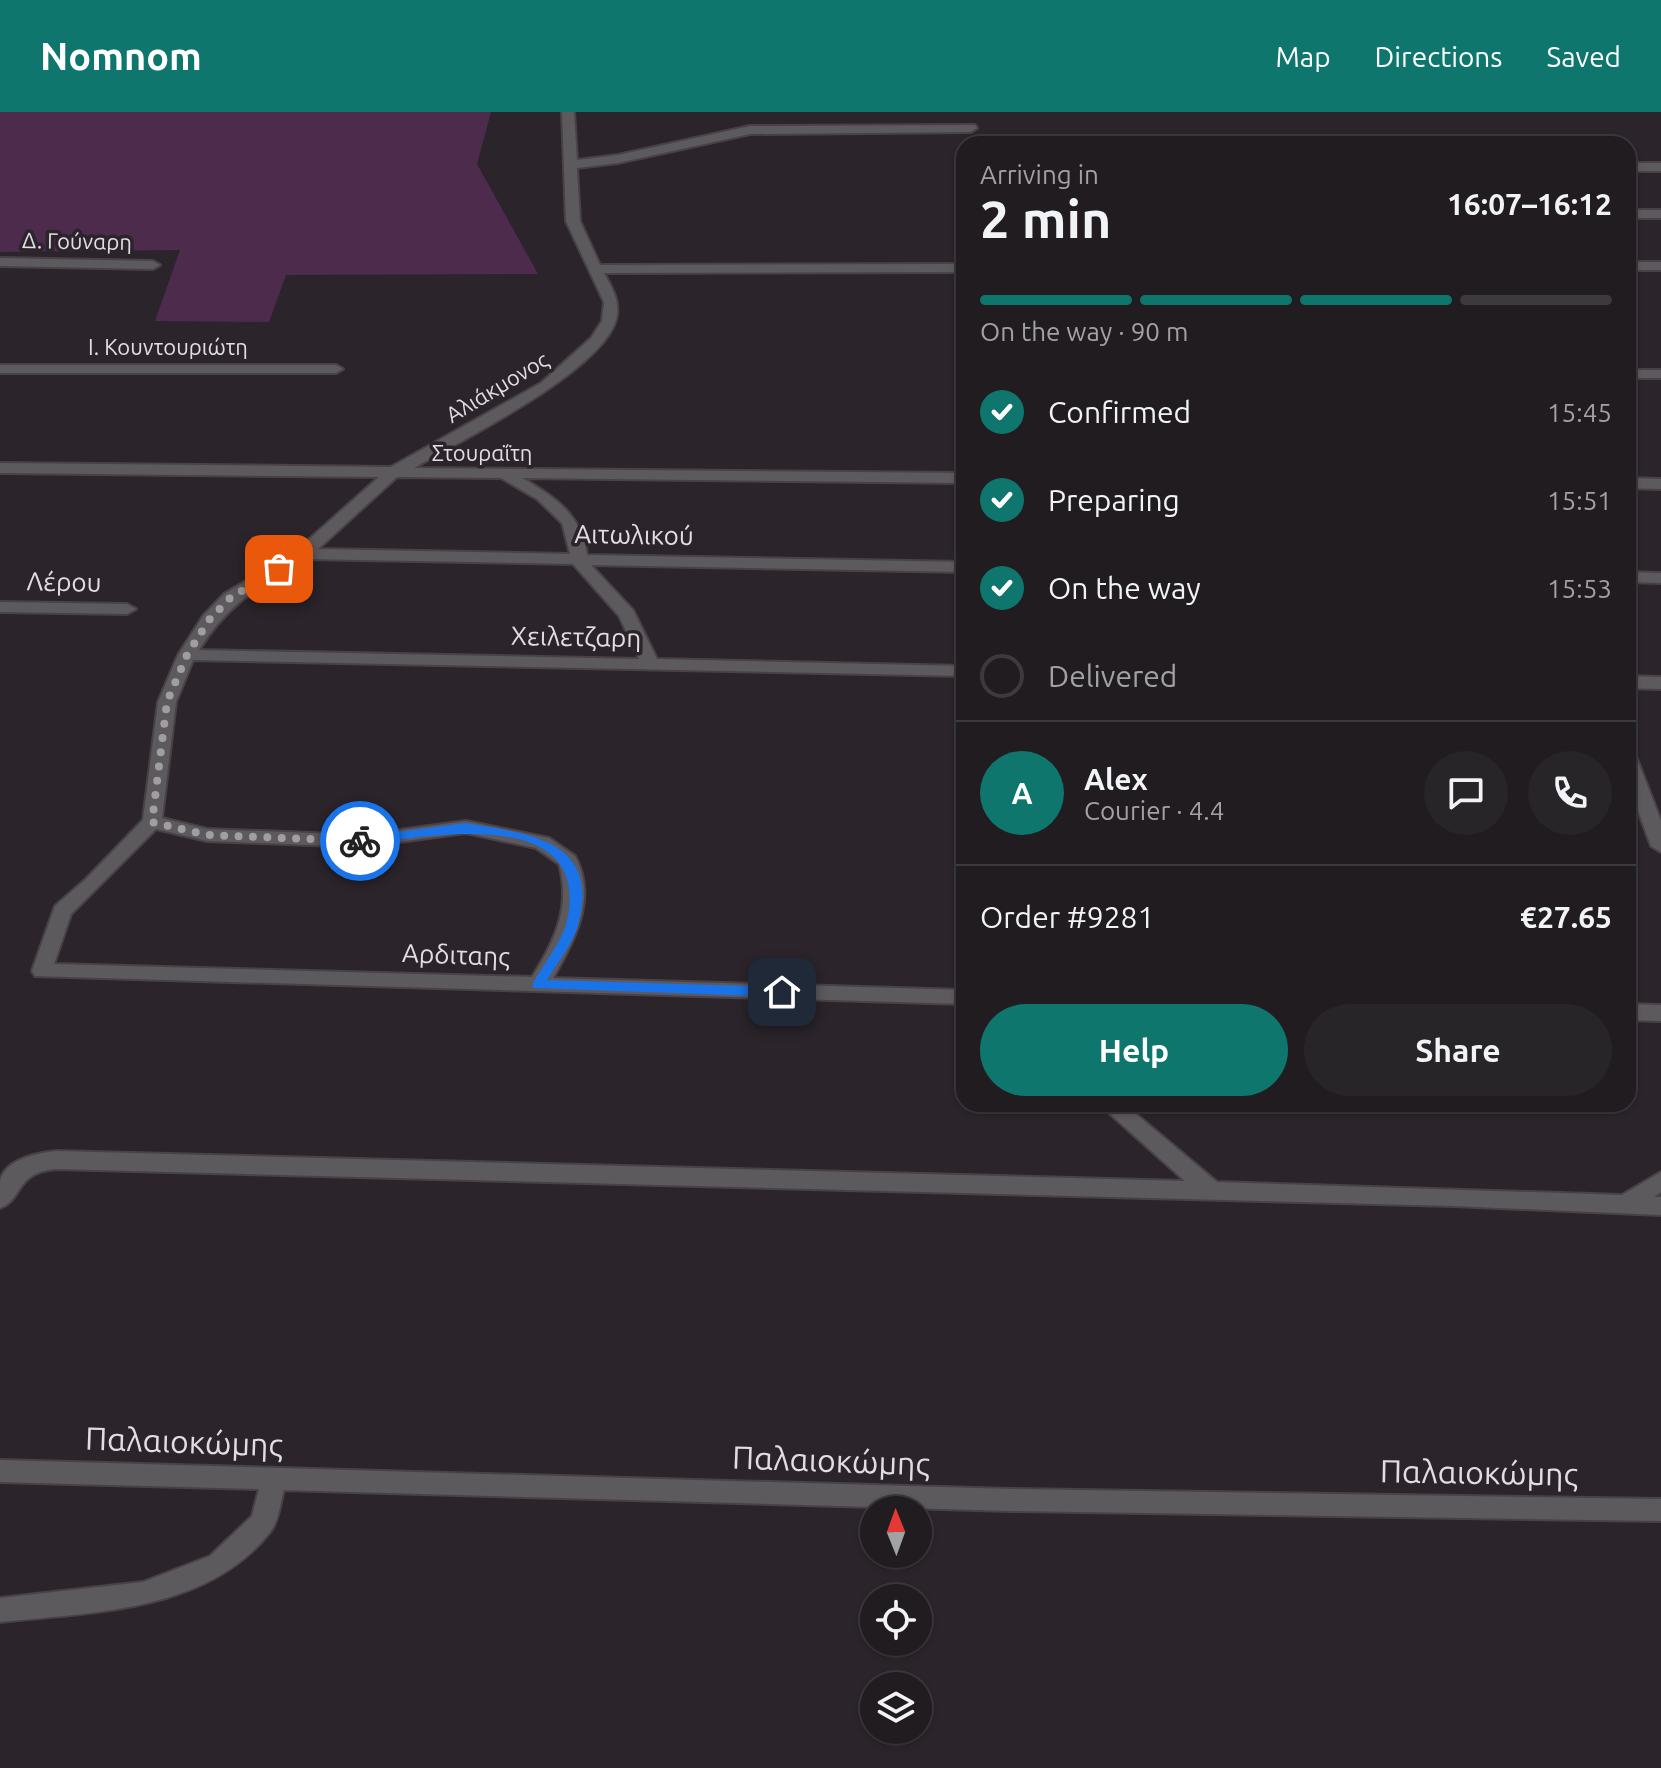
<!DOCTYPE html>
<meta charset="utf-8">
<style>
:root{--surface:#201c20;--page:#282529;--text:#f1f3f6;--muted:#a2a1a5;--line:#3d3a3e;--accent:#0f766e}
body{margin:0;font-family:Ubuntu,sans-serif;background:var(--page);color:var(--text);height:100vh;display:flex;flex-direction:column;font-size:30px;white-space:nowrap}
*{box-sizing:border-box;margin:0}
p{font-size:26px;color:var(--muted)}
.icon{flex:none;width:44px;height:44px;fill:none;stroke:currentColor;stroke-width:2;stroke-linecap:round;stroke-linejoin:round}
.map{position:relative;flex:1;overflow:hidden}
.drawer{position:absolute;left:956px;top:24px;width:680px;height:976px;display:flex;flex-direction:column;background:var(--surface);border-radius:24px;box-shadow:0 2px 6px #0004,0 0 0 2px var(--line)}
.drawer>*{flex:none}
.needle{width:52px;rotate:359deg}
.controls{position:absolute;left:860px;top:1384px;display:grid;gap:16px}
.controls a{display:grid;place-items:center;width:72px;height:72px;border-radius:50%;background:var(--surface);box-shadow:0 2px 6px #0004,0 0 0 2px var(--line);font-size:40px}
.pin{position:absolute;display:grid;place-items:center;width:68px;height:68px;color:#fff;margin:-34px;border-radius:16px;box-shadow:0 4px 12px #0006}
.courier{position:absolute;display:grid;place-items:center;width:80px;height:80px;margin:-40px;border:6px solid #1a73e8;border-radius:50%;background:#fff;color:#222;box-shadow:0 2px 10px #0007}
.head em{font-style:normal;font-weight:700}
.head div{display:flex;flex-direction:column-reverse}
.head{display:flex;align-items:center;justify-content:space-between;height:136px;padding:0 24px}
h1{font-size:52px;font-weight:700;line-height:60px}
.bar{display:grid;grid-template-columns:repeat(4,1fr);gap:12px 8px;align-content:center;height:96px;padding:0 24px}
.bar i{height:10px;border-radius:6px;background:var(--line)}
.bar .current{background:var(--accent)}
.bar p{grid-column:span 4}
.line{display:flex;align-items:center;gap:20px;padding:0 24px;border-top:2px solid var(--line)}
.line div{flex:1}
.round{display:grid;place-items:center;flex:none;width:84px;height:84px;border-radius:42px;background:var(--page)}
ol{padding:0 24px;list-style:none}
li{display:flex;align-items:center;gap:24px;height:88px}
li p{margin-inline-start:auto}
li .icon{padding:8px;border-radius:50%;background:var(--accent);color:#fff;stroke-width:4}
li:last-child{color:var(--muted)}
li i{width:44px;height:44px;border:4px solid var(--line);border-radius:50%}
.button{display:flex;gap:16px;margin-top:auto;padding:16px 24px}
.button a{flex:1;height:92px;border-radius:48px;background:var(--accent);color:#fff;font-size:32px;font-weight:700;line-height:92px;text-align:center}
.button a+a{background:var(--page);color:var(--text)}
header{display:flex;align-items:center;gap:48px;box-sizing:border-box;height:112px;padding:0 40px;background:var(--accent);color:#fff}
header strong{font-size:38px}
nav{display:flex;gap:44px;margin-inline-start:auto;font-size:28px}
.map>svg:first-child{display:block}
</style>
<header>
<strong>Nomnom</strong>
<nav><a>Map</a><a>Directions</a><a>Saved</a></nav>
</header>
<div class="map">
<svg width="1661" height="1656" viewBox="0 0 1661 1656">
<rect width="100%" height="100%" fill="#2b252b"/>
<path fill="#4c2b4d" d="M0 0H491L477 52 538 162 286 163 269 210 155 209 180 138 0 140Z"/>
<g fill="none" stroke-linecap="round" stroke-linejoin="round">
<defs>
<path id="minor" d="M562 0H574L577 48 618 43 750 14 975 13 977 16 971 20 750 22 618 51 577 56 580 109 600 153 964 152V160L604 161C612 176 621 190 616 208 601 260 461 328 414 356L964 361V371L522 366C554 384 582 403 587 443L964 450V460L591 453 633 498 657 547 964 554V564L193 548 176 590 162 706 207 717 362 723 466 709 549 726 575 744C598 786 574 830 553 866L964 878V892L35 864 32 859 55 794 86 767 143 708 158 590 178 543 203 504 224 482 297 438 379 365 0 361V351L391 355 541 271 591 226 602 209 604 190 566 109ZM397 365 501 366 537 387 562 411 570 442 318 437ZM306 447 573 452 619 504 639 547 199 538C230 489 258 476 306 447ZM156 717 207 729 362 735 466 721 536 736 559 752C571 795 555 829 532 865L54 852 71 802Z
M1628 51H1661V59H1628Z
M1628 98H1661V106H1628Z
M0 146 153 149 160 153 153 157 0 154Z
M1628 150H1661V158H1628Z
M0 253H336L343 257 336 261H0Z
M1628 258H1661V266H1628Z
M1628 366 1661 367V377L1628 376Z
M1628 460 1661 461V471L1628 470Z
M0 490 127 492 136 497 127 502 0 500Z
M1628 564 1661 565V577L1628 576Z
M1628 641 1637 647 1661 709V740L1651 734 1628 671Z
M1628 892 1661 893V909L1628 908Z
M1099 992H1124L1217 1070 1622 1083 1661 1060V1080L1654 1085H1661V1103L1454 1094 56 1057C15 1060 23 1088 0 1096 0 1088 0 1077 0 1069 5 1047 38 1041 56 1039L1185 1069Z
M0 1348 1011 1377 1661 1387V1409L1011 1399 284 1378C280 1391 279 1408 271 1419 208 1500 93 1500 0 1510V1486L143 1470 210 1444 252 1404 259 1377 0 1370Z"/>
</defs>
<use href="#minor" stroke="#484248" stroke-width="4"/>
<use href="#minor" fill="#5d5a5d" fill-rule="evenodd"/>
</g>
<path fill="#1a73e8" d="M466 711C526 722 599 726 579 809 575 829 557 851 547 868L782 875 788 880 782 885 534 876 532 873C542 854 562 830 567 809 593 691 425 724 360 733L353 729 360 725Z"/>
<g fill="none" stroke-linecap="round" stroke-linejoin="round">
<path stroke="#a19da1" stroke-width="8" stroke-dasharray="0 14.4" d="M279 457 230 486 209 508 187 543 167 590 152 710 207 723 360 729"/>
</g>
<g text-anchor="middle" stroke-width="7" stroke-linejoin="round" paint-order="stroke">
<g font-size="22" fill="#e1dde1" stroke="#2b252b">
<text transform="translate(77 129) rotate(1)" y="8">Δ. Γούναρη</text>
<text x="168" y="243">Ι. Κουντουριώτη</text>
<text transform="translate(497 275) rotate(-31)" y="8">Αλιάκμονος</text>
<text x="482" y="349">Στουραΐτη</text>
</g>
<g font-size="26" fill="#e1dde1" stroke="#2b252b">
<text transform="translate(634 423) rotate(1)" y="9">Αιτωλικού</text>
<text transform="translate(64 470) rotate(1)" y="9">Λέρου</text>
<text transform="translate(576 525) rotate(1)" y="9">Χειλετζαρη</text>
<text transform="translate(456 843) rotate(2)" y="9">Αρδιταης</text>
</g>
<g font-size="32" fill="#e1dde1" stroke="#2b252b">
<text transform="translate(184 1330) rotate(2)" y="11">Παλαιοκώμης</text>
<text transform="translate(831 1349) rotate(2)" y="11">Παλαιοκώμης</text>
<text transform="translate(1479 1361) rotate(1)" y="11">Παλαιοκώμης</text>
</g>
</g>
</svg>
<div class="controls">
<a><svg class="needle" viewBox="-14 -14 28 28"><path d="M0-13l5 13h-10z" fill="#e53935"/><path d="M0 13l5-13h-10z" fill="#a2a1a5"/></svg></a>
<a><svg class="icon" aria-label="locate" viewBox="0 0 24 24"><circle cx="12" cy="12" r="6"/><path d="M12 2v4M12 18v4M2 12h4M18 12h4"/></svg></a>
<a><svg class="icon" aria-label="layers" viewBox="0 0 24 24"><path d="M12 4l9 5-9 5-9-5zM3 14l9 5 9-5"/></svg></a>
</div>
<div class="pin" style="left:279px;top:457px;background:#ea580c"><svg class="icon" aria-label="bag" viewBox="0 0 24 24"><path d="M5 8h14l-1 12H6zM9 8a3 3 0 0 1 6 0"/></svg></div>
<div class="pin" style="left:782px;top:880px;background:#1f2937"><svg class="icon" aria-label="home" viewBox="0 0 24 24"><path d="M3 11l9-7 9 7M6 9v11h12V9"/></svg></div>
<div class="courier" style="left:360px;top:729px"><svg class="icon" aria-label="bike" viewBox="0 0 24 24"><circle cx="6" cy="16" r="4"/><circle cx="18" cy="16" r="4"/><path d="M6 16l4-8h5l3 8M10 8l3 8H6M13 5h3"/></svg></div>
<section class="drawer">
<div class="head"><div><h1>2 min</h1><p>Arriving in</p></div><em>16:07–16:12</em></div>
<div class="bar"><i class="current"></i><i class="current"></i><i class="current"></i><i></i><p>On the way · 90 m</p></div>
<ol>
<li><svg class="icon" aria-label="check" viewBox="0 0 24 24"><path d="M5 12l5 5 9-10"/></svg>Confirmed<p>15:45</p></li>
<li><svg class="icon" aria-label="check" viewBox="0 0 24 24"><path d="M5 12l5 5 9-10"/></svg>Preparing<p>15:51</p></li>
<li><svg class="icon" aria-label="check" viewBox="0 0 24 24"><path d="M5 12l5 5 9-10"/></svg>On the way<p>15:53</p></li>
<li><i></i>Delivered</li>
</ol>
<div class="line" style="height:144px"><b class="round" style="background:var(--accent);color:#fff">A</b><div><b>Alex</b><p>Courier · 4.4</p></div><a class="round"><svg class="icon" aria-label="chat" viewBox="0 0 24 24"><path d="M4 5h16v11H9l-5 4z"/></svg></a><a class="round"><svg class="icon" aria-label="phone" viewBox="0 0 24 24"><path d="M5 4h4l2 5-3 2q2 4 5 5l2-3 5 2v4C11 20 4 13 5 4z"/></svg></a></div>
<div class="line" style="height:104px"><div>Order #9281</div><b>€27.65</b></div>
<div class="button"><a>Help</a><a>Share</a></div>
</section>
</div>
